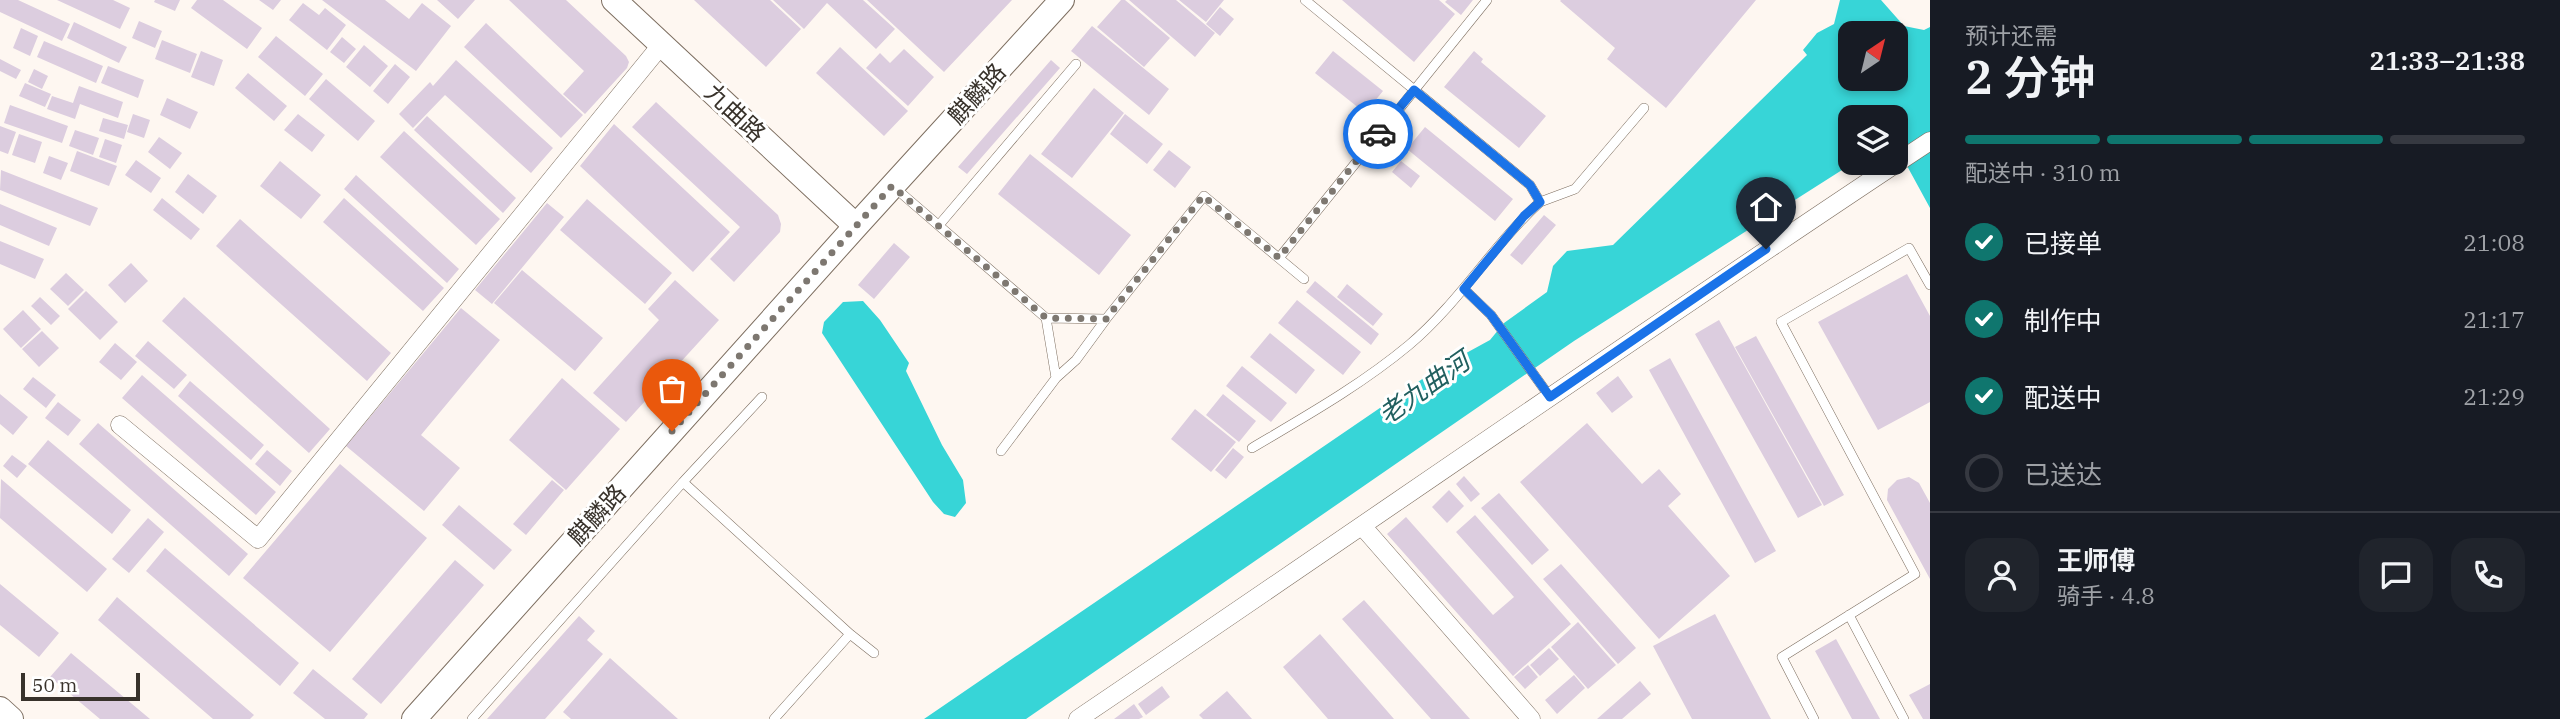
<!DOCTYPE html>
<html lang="zh">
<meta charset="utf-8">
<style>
:root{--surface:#171b24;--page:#20242c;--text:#f1f3f6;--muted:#9ea1a6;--line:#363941;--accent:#0f766e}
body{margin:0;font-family:"IBM Plex Serif","Noto Sans SC",serif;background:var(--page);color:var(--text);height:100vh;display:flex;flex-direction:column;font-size:26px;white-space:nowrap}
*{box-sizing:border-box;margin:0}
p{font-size:23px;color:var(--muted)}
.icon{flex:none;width:38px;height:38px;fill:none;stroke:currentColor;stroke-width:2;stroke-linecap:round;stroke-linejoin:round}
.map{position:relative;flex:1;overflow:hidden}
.side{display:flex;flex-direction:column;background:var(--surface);width:630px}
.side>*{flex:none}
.needle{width:46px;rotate:35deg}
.buttons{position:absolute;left:1838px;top:21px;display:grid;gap:14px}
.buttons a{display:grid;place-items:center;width:70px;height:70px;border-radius:14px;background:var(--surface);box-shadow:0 4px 10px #0003;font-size:35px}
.scale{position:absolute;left:21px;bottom:18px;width:119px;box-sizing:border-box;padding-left:7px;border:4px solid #38322b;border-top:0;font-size:19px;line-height:24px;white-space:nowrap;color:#38322b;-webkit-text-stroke:5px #fff;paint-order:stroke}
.pin{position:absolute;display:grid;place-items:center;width:60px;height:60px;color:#fff;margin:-72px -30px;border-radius:50% 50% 50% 0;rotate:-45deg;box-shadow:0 0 7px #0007}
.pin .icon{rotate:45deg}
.courier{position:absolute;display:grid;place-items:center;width:70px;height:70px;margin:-35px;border:5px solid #1a73e8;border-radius:50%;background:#fff;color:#222;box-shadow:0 2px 9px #0007}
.overview em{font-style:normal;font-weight:600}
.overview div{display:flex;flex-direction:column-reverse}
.overview{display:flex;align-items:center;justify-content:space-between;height:119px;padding:0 35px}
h1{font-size:46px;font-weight:600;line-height:52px}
.bar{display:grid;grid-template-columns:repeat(4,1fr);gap:10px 7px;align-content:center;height:84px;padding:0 35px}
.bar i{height:9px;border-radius:5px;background:var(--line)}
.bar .current{background:var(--accent)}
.bar p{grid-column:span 4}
.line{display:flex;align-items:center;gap:18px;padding:0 35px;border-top:2px solid var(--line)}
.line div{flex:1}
.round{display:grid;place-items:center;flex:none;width:74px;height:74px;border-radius:21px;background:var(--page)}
ol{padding:0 35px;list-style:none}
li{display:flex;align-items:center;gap:21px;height:77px}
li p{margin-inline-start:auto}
li .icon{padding:7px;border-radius:50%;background:var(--accent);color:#fff;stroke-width:4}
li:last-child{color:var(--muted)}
li i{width:38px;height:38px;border:4px solid var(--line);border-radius:50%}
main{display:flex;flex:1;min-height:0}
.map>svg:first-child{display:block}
</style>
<main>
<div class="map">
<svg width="1930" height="719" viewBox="0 0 1930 719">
<rect width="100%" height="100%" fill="#fef7f1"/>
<path fill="#37d5d7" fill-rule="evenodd" d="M1840 0H1881L1904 26 1924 30 1930 27V208L1900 153 1895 150V117H1850V163H1853L1574 341 1026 719H924L1437 369 1490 340 1504 323 1547 292 1553 266 1567 251 1613 245 1807 55 1803 50 1817 33 1834 24ZM1850 33H1895V79H1850Z
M863 301 880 320 909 363 906 371 942 445 963 480 966 503 955 517 944 514 933 502 822 333 824 322 843 302Z"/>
<path fill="#dccddf" d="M0 0H18L70 24 62 41 0 12Z
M57 0H113L130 8 120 29Z
M155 0H180L175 11 154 2Z
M197 0H223L262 28 247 49 191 8Z
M259 0H281L273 10Z
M322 0H385L409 19 422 3 451 26 416 71Z
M437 0H475L458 19Z
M509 0H566L626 56 629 62 627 68 585 114 563 94 584 71Z
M694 0H770L801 29 766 67Z
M773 0H863L895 29 876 49 827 3 804 29Z
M867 0H1012L944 72Z
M1121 0H1125L1170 38 1144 67 1097 27Z
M1129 0H1176L1215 33 1195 57Z
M1179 0H1224L1206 22Z
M1342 0H1439L1455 14 1414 62Z
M1447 0H1473L1461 15 1445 2Z
M1561 0H1756L1666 108 1607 59 1615 48 1560 1Z
M303 3 319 15 325 8 346 25 327 50 289 20Z
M1220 7 1234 19 1220 36 1206 24Z
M139 21 162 31 155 48 132 38Z
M74 22 127 47 119 63 67 38Z
M486 23 583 115 561 138 464 47Z
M1092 26 1169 89 1149 115 1071 51Z
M21 28 38 36 30 56 13 48Z
M276 36 323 74 305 96 258 57Z
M342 37 356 49 344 63 330 52Z
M162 40 197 54 190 73 155 59Z
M44 41 103 66 96 83 37 57Z
M364 45 388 66 370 87 346 67Z
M840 47 908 111 884 136 816 73Z
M904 49 934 77 908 106 866 68 880 53 890 63Z
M201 51 223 60 214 86 191 77Z
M1333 51 1383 91 1365 113 1315 73Z
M1474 51 1483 59 1481 62 1546 116 1519 148 1444 87Z
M0 59 21 70 16 79 0 71Z
M456 60 553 148 531 173 445 95 413 128 399 114 430 82 433 86Z
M1051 60 1060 68 967 174 958 167Z
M395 64 410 77 388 104 373 91Z
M108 66 144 80 138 98 101 83Z
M34 69 48 76 42 89 28 82Z
M248 73 287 106 274 121 235 88Z
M326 79 375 121 358 141 309 99Z
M25 83 51 94 45 107 19 96Z
M79 86 123 102 118 118 80 104 75 119 47 109 52 96 73 103Z
M1094 88 1124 113 1072 178 1041 154Z
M167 98 198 112 190 129 160 115Z
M656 102 778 215 781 224 780 232 734 282 710 259 740 227 632 127Z
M10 105 68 126 62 143 4 123Z
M133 114 150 120 144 138 127 132Z
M298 114 325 135 312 152 284 130Z
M1125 114 1163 144 1147 164 1110 134Z
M427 116 516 198 503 213 414 130Z
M103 118 128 125 124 139 99 131Z
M614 124 730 232 693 272 580 166Z
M0 126 16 132 8 154 0 151Z
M1425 127 1513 199 1495 221 1407 149Z
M75 130 99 138 93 155 69 146Z
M404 131 500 219 476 245 380 157Z
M19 134 42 142 35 163 12 155Z
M159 137 182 153 170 169 148 152Z
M105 139 122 145 116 163 99 157Z
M1169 150 1191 167 1175 188 1153 170Z
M77 151 117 166 109 186 70 171Z
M1030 154 1131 235 1099 275 998 194Z
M49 156 68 163 61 180 43 173Z
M136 160 161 178 151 193 125 175Z
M280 161 321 195 301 219 260 186Z
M1401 161 1420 176 1411 188 1392 172Z
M1 170 98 208 90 226 0 190Z
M188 174 217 196 203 214 175 192Z
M356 175 459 269 447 283 344 189Z
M162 198 200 229 191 240 153 210Z
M344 198 444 288 423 311 323 222Z
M587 199 672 273 645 304 560 230Z
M547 203 564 217 492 304 475 290Z
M0 204 57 228 49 246 0 225Z
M1544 215 1556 225 1522 265 1510 255Z
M240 219 391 353 367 381 216 246Z
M0 241 44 259 35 279 0 264Z
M894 243 910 257 874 299 858 285Z
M131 263 148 281 125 303 108 285Z
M522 270 603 338 575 371 494 303Z
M66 273 84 290 68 306 50 289Z
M1907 274 1930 316V402L1878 430 1818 322Z
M675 280 719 320 626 422 593 393 659 320 648 309Z
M1315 281 1379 334 1371 345 1306 292Z
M1347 284 1383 314 1373 326 1337 297Z
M86 291 118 322 100 340 68 309Z
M40 297 60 316 51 325 31 306Z
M184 297 330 429 309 453 162 321Z
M1297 300 1361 352 1343 375 1278 323Z
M461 308 500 340 421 435 460 468 424 511 346 446Z
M23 310 41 329 21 348 3 329Z
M1719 320 1822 505 1798 518 1695 334Z
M42 331 59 348 39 367 22 349Z
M1270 333 1315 370 1296 394 1250 357Z
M1756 336 1844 495 1824 506 1735 347Z
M148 341 187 375 174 389 135 356Z
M115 343 137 362 121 380 99 362Z
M1670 358 1776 551 1755 563 1649 370Z
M1242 366 1287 403 1271 422 1226 386Z
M142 375 276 492 256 515 122 398Z
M1618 376 1633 397 1612 413 1596 393Z
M33 377 56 395 46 408 23 389Z
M562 378 620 429 566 490 509 440Z
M190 381 264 445 251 460 178 396Z
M0 394 28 417 13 435 0 424Z
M1223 394 1256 421 1239 442 1206 415Z
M58 402 81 420 68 436 45 418Z
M1195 409 1236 442 1211 472 1171 439Z
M98 423 248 554 229 576 79 444Z
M1587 423 1642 484 1659 469 1681 494 1668 506 1730 576 1659 639 1520 482Z
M48 440 131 510 112 534 28 464Z
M1233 448 1244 457 1226 479 1215 470Z
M267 450 292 471 280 486 255 464Z
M12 455 27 466 17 478 3 466Z
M340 464 427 538 330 652 243 578Z
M1464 476 1480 494 1471 502 1456 484Z
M1909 477 1919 483 1930 503V579L1887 500 1888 489 1897 480Z
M1 479 107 569 87 592 0 518Z
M552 480 564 490 526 535 513 524Z
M1449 490 1464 506 1447 523 1432 507Z
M1499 493 1549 550 1532 565 1481 508Z
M459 505 512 550 494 570 442 525Z
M1475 515 1571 624 1513 676 1387 534 1406 517 1493 615 1514 597 1456 532Z
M148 518 164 532 129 573 112 559Z
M165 548 299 663 280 686 146 571Z
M455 560 484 585 381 704 352 679Z
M1561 564 1636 648 1618 664 1543 579Z
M0 584 59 633 39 657 0 625Z
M117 597 254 715 250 719H213L98 620Z
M1364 600 1470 719H1431L1342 619Z
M1715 614 1771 719H1692L1653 646Z
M579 616 595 631 587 640 603 654 545 719H487Z
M1578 622 1616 665 1588 689 1551 647Z
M1320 634 1394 719H1328L1283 667Z
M1836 639 1880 719H1852L1815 651Z
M1549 648 1559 659 1540 676 1530 665Z
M71 653 150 719H100L50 677Z
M610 658 678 719H571L563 712Z
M1528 665 1538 677 1525 689 1514 677Z
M313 669 368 714 364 719H325L293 693Z
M1574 675 1585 688 1557 714 1545 700Z
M1640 681 1651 694 1622 719H1597Z
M1930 684V719H1923L1909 695Z
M1162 686 1170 697 1146 715 1138 704Z
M1227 691 1252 719H1203L1199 715Z
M1134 704 1143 717 1139 719H1114Z"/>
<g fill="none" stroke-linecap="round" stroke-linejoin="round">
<defs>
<path id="lane" d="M1305 0 1530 185 1540 202 1575 189 1644 108
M894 187 1046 318 1106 319 1204 196 1304 279
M939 225 1076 64
M1279 258 1487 0
M1464 289 1491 315 1550 397
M1046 318 1056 378
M1252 448C1306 416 1361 385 1409 345 1459 303 1493 245 1540 202
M1001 451 1056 378 1076 360 1106 319
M683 482 762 397
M1849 615 1904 719
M472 719 683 482 850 634 874 653
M774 719 850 634
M1814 719 1782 657 1915 574 1781 322 1909 248 1930 285"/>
<path id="street" d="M120 425 258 539 662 44
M1363 527 1531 719
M1078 719C1362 527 1644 330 1930 141"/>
<path id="secondary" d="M614 0 856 226
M0 709 11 719
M414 719 856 226 1062 0"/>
</defs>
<use href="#lane" stroke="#7d6e60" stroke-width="10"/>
<use href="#street" stroke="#7d6e60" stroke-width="19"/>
<use href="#secondary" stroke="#7d6e60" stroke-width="26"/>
<use href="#lane" stroke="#fff" stroke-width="9"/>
<use href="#street" stroke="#fff" stroke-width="18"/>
<use href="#secondary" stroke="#fff" stroke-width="24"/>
</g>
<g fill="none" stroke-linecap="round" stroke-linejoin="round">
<path stroke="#7d7770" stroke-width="7" stroke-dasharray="0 12.6" d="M672 431 892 186 1046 318 1106 319 1203 196 1279 258 1378 134"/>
<path stroke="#1a73e8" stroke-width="9" d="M1378 134 1414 90 1530 185 1540 202 1524 216 1464 289 1491 315 1550 397 1766 249"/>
</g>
<g text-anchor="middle" stroke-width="6" stroke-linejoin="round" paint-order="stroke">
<g font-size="24" fill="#38322b" stroke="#fff">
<text transform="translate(977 94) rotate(-48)" y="8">麒麟路</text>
<text transform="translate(735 113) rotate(43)" y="8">九曲路</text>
<text transform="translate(597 515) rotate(-48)" y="8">麒麟路</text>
</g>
<g font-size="26" font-style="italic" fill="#215f5f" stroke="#fff">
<text transform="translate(1424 388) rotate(-35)" y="9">老九曲河</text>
</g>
</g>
</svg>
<div class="buttons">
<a><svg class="needle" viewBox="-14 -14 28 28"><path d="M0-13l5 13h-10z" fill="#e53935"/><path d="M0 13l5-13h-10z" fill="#9ea1a6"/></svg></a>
<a><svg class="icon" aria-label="layers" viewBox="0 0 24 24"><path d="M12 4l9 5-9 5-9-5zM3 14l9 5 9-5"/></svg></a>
</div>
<div class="scale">50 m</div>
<div class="pin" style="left:672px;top:431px;background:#ea580c"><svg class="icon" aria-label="bag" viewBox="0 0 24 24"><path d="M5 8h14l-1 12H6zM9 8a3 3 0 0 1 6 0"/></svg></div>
<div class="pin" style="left:1766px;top:249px;background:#1f2937"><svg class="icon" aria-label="home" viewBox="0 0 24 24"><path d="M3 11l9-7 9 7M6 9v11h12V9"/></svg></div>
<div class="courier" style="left:1378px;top:134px"><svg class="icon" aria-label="car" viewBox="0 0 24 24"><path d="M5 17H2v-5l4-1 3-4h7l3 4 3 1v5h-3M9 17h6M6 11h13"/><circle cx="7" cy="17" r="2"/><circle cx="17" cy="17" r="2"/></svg></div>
</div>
<section class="side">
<div class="overview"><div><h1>2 分钟</h1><p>预计还需</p></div><em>21:33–21:38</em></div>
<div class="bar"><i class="current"></i><i class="current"></i><i class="current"></i><i></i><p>配送中 · 310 m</p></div>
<ol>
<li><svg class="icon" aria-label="check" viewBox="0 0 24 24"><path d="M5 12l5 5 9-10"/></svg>已接单<p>21:08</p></li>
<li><svg class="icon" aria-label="check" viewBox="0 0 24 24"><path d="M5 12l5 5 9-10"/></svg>制作中<p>21:17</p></li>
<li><svg class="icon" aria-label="check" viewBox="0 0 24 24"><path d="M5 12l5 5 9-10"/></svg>配送中<p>21:29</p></li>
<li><i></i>已送达</li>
</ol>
<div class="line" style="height:126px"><a class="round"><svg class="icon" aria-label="person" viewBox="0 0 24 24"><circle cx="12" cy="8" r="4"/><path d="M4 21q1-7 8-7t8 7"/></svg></a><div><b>王师傅</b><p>骑手 · 4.8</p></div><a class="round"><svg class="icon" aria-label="chat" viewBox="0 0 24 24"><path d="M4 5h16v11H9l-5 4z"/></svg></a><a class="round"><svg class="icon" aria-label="phone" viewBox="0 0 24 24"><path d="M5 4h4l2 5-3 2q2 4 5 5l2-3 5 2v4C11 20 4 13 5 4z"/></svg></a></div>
</section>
</main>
